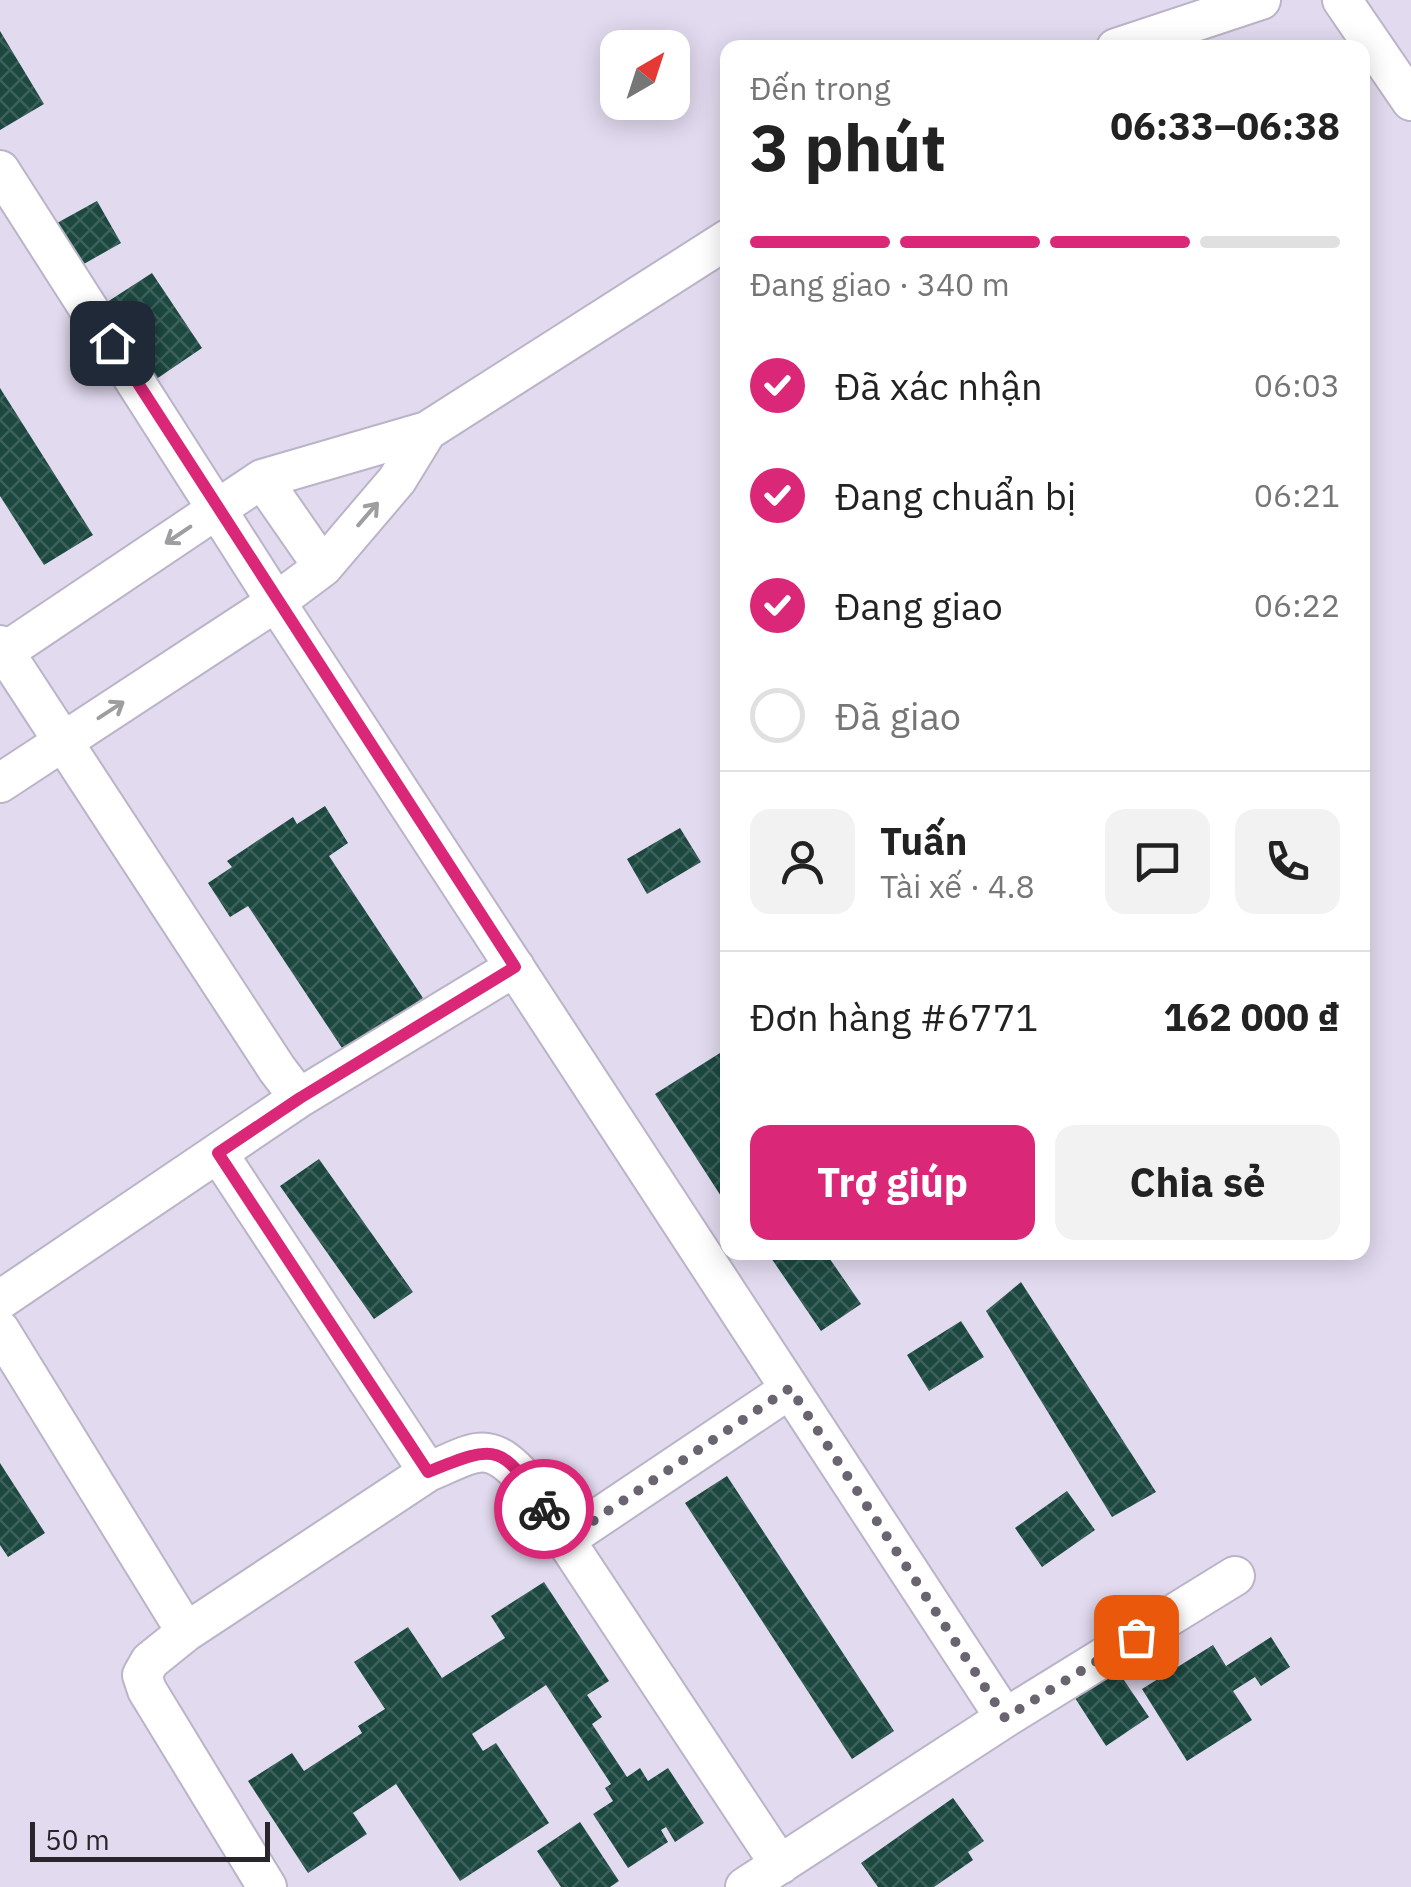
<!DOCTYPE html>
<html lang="vi">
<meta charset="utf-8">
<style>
:root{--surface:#fff;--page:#f2f2f2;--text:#222;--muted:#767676;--line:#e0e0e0;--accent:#db2777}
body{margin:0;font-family:"IBM Plex Sans",sans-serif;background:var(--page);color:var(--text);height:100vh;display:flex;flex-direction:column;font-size:38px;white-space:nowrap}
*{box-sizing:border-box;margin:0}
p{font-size:32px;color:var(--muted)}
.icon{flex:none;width:55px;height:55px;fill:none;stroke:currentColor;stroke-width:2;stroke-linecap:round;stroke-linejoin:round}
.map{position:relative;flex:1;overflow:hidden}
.sheet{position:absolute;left:720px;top:40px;width:650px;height:1220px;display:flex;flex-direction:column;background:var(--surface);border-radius:20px;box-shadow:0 5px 25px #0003}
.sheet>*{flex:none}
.needle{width:65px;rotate:39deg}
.buttons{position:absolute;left:600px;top:30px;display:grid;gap:20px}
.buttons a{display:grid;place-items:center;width:90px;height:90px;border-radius:20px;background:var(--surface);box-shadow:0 5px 25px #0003;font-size:50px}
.scale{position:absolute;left:30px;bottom:25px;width:240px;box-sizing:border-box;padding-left:10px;border:5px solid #28252c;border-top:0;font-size:28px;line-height:35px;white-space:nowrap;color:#28252c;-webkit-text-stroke:8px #e2daef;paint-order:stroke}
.pin{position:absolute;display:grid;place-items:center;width:85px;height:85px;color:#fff;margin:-42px;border-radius:20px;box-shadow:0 5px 15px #0006}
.courier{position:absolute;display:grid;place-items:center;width:100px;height:100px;margin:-50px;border:8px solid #db2777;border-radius:50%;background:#fff;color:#222;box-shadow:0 2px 12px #0007}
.overview em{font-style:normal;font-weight:700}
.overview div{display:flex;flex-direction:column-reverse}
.overview{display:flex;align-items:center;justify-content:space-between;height:170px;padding:0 30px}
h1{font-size:65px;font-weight:700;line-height:75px}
.bar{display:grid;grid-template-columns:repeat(4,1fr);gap:15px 10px;align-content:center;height:120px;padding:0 30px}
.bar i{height:12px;border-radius:8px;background:var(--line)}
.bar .selected{background:var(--accent)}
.bar p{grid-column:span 4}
.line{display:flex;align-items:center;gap:25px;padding:0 30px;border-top:2px solid var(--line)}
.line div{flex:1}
.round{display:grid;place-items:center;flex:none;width:105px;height:105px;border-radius:20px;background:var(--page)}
ol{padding:0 30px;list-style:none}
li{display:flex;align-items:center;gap:30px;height:110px}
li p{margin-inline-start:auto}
li .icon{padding:10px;border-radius:50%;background:var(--accent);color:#fff;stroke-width:4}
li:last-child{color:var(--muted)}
li i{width:55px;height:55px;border:5px solid var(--line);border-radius:50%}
.primary-button{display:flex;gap:20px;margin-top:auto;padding:20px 30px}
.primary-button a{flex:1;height:115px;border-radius:20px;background:var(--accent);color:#fff;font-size:40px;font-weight:700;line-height:115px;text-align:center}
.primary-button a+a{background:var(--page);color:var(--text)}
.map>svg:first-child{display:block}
</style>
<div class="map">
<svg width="1411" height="1887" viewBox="0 0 1411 1887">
<defs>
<pattern id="building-cross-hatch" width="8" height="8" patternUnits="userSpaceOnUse" patternTransform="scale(2.5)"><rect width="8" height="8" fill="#1c4840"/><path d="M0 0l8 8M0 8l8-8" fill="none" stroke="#3c605a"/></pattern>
</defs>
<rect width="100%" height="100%" fill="#e2daef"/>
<path fill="url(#building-cross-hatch)" d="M0 31 44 104 0 130Z
M97 201 121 243 82 265 57 223Z
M152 273 202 348 152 382 101 306Z
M0 388 93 535 44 565 0 496Z
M325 806 348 843 329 856 423 998 344 1051 248 906 230 917 208 883 232 867 227 861 293 817 297 824Z
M680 828 701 862 647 894 627 859Z
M720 1053 728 1064V1207L655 1094Z
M319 1159 413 1292 374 1319 280 1186Z
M767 1252H825L861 1304 821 1331Z
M1021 1282 1156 1492 1112 1517 986 1311Z
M961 1321 984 1357 929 1391 907 1355Z
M0 1463 45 1533 8 1557 0 1545Z
M727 1476 894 1731 852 1759 685 1503Z
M1067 1491 1095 1530 1042 1567 1015 1528Z
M544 1582 609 1681 587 1695 602 1717 592 1724 627 1777 640 1768 648 1781 668 1768 704 1823 675 1842 666 1827 661 1830 668 1842 628 1868 593 1814 613 1801 605 1788 611 1784 546 1685 472 1734 483 1751 496 1743 549 1823 460 1881 396 1784 353 1813 367 1834 308 1873 248 1781 292 1753 304 1771 362 1733 358 1726 385 1709 354 1662 408 1627 442 1678 505 1638 491 1616Z
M1271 1637 1290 1667 1261 1686 1255 1677 1233 1691 1252 1720 1187 1761 1142 1689 1213 1645 1226 1666Z
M1117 1670 1149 1717 1106 1746 1075 1698Z
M953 1798 984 1841 968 1852 973 1860 934 1887H878L861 1863Z
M580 1822 619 1881 610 1887H561L537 1851Z"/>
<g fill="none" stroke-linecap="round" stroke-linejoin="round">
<defs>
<path id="street" d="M1342 0 1411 101
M1116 48 1261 0
M0 170 276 602 1005 1718
M262 479 323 567
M0 645 277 1069 299 1098
M0 655 262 479 427 431 728 239
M0 783 276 602 323 567 397 480 427 431
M218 1153 428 1472C476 1452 488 1437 527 1482L780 1865
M0 1300 299 1098 515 967
M0 1330 186 1632 150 1661 142 1675 147 1690 267 1887
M565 1540 790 1389
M186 1632 428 1472
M745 1887 1005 1718 1235 1576"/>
</defs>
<use href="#street" stroke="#bbb3c7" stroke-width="42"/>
<use href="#street" stroke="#fff" stroke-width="38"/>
</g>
<defs><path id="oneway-shaft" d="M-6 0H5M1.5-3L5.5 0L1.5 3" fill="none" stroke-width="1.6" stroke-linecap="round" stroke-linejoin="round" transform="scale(2.5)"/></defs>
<g stroke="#9e9da0">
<use href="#oneway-shaft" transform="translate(368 514) rotate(-49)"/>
<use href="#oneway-shaft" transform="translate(178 535) rotate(146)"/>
<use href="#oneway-shaft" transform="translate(111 710) rotate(-33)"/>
</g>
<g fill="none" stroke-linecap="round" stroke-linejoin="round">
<path stroke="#696470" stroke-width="10" stroke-dasharray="0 18" d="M544 1509 565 1540 790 1388 1005 1718 1136 1637"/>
<path stroke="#db2777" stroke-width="12" d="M112 343 515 967 300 1098 218 1153 428 1472C498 1443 502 1444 544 1509"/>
</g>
</svg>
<div class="buttons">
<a><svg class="needle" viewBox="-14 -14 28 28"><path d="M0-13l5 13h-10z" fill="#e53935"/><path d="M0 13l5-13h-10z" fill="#767676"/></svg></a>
</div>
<div class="scale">50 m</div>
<div class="pin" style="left:1136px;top:1637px;background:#ea580c"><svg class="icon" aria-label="bag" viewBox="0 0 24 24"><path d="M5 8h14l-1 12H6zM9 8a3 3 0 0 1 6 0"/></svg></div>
<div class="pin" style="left:112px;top:343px;background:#1f2937"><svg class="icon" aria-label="home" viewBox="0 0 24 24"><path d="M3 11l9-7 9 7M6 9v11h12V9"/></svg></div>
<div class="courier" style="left:544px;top:1509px"><svg class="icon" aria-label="bike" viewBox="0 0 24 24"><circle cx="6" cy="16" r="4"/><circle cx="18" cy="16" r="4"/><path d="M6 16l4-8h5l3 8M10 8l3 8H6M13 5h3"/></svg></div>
<section class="sheet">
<div class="overview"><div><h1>3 phút</h1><p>Đến trong</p></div><em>06:33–06:38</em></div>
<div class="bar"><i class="selected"></i><i class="selected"></i><i class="selected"></i><i></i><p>Đang giao · 340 m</p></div>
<ol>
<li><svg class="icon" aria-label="check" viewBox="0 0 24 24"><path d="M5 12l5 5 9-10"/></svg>Đã xác nhận<p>06:03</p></li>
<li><svg class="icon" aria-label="check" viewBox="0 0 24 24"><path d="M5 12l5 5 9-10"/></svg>Đang chuẩn bị<p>06:21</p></li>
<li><svg class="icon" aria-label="check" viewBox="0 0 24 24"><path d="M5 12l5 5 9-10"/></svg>Đang giao<p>06:22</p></li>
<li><i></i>Đã giao</li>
</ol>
<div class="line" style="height:180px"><a class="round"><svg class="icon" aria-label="person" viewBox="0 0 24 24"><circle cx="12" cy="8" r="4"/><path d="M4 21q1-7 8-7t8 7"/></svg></a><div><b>Tuấn</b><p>Tài xế · 4.8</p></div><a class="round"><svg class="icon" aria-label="chat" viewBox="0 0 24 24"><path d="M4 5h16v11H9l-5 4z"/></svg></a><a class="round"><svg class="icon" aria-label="phone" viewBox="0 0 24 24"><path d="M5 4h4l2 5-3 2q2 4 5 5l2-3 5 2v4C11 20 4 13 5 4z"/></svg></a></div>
<div class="line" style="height:130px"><div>Đơn hàng #6771</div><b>162 000 ₫</b></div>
<div class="primary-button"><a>Trợ giúp</a><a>Chia sẻ</a></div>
</section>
</div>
